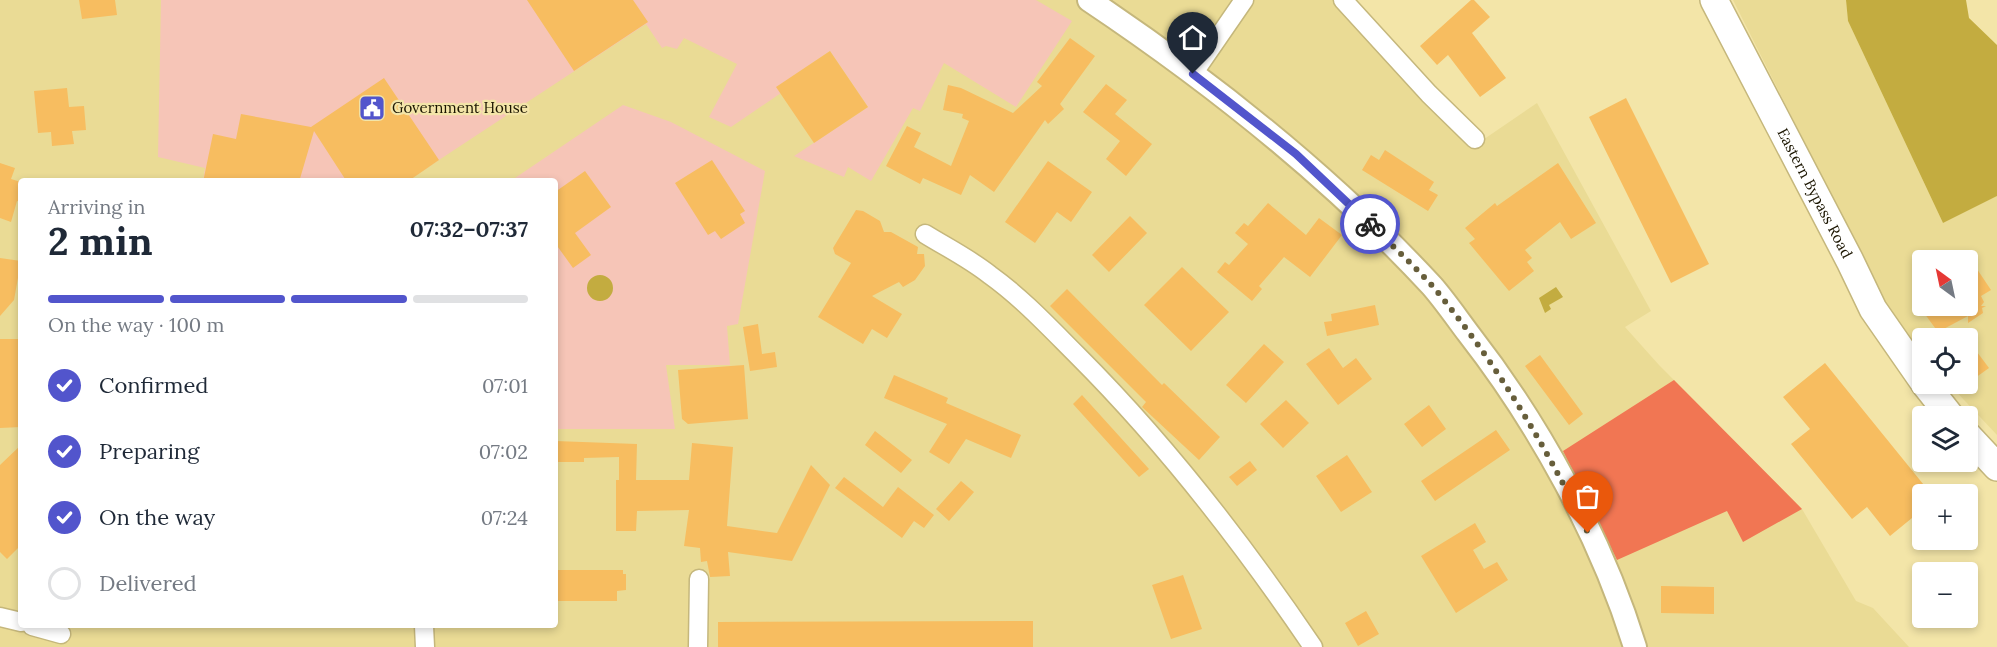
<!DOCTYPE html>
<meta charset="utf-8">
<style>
:root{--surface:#fff;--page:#f6f6f7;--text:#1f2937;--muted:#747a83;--line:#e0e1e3;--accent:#5255cc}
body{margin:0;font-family:Lora,serif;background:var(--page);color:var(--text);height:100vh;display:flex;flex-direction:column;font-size:22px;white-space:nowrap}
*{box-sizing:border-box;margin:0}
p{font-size:20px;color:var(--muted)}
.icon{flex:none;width:33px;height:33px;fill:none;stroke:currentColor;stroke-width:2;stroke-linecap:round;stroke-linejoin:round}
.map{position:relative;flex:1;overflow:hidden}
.side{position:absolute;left:18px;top:178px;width:540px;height:450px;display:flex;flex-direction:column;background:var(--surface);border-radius:6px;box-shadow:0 3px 9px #0003}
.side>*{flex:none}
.needle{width:39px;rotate:327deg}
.buttons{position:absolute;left:1912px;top:250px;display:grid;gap:12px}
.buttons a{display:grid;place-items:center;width:66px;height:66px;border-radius:6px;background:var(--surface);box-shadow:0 3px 9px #0003;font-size:30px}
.pin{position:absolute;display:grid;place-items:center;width:51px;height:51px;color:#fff;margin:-62px -26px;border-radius:50% 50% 50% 0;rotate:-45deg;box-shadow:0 0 6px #0007}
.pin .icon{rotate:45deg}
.courier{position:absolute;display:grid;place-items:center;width:60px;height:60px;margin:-30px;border:4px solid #5255cc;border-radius:50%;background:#fff;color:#222;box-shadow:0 2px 8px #0007}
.overview em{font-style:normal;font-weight:700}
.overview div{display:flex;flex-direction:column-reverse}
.overview{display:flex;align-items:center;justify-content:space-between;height:102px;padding:0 30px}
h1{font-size:39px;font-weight:700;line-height:45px}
.bar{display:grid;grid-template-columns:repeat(4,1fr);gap:9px 6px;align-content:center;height:72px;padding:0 30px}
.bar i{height:8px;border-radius:4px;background:var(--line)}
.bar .current{background:var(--accent)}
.bar p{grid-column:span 4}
ol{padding:0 30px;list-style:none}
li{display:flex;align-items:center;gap:18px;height:66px}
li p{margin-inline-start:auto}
li .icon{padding:6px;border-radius:50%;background:var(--accent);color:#fff;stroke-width:4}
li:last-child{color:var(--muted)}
li i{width:33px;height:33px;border:3px solid var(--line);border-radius:50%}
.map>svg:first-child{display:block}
</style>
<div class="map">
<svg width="1997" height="647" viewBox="0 0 1997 647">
<rect width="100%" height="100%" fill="#f3e5a8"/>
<path fill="#eadb95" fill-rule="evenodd" d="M0 0H1335L1474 146 1537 103 1651 311 1625 327 1659 365 1802 509 1856 601 1873 608 1909 647H0ZM21 182H555V626H21Z
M1733 0H1846L1848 21 1943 223 1997 196V435L1949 384H1968V339H1923V356L1900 332ZM1923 261H1968V306H1923Z"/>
<path fill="#f6c5b7" d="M161 0H1036L1072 21 1016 107 944 63 920 111 913 108 871 181 848 167 844 177 794 156 868 107 830 51 777 87 781 93 731 127 709 117 737 64 684 38 677 49 666 46 662 48 646 24 407 181H203L205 168 158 157Z
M623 105 671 122 765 171 738 324 727 326 730 365H666L675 429H555V182H509Z"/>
<path fill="#f17653" d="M1674 380 1802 509 1743 542 1727 511 1617 560 1563 451Z"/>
<path fill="#c3ac40" d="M1846 0H1966L1969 18 1997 45V196L1943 223 1848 21Z
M587 288a13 13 0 1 1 26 0a13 13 0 1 1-26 0Z
M1556 287 1563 297 1549 305 1551 309 1545 313 1539 298Z"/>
<path fill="#f7bd60" d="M79 0H115L117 15 82 19Z
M527 0H633L648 22 574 71Z
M1471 0H1474L1490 17 1472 33 1506 78 1480 97 1448 55 1437 65 1420 46Z
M1070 38 1095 56 1060 104 1064 109 1048 124 1045 120 994 192 970 175 961 195 923 178 920 184 886 166 907 126 921 133 914 147 951 166 969 121 962 118 963 114 943 110 948 85 961 88 1013 113 1042 86 1037 82Z
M830 51 868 107 814 143 776 87Z
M384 78 439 160 407 182H347L314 131 299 182H203L213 134 236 139 241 114 311 127Z
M1106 84 1127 100 1115 114 1152 144 1126 176 1106 159 1120 141 1083 112Z
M67 88 69 107 84 106 86 130 72 131 74 144 52 146 51 132 38 133 34 91Z
M1626 98 1709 264 1671 283 1589 117Z
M1385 150 1434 182 1429 190 1438 195 1428 211 1362 170 1371 155 1379 160Z
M712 160 745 211 740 214 745 223 721 239 715 231 708 235 675 183Z
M1048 161 1092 192 1071 222 1057 212 1035 243 1005 222Z
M0 163 15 168 11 179 21 182V202L17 201 11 222 0 218Z
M1558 163 1596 223 1571 239 1560 222 1525 250 1532 258 1527 262 1534 271 1509 291 1469 243 1475 239 1465 228 1495 203 1497 206Z
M585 171 611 207 575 233 591 255 573 268 555 243V192Z
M1268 203 1306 235 1319 218 1342 235 1310 277 1284 257 1259 286 1262 289 1252 301 1217 272 1225 262 1229 265 1248 244 1235 233 1244 223 1248 226Z
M856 210 863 211 880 221 884 232H891L918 247 917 254H924L925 266 915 280 903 287 899 282 872 296 902 314 887 338 872 329 863 344 818 317 851 263 835 254 833 248Z
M1130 216 1147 233 1109 272 1092 255Z
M0 258 21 261 14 300 0 316Z
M1182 267 1229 312 1191 351 1144 305Z
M1977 269 1991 290 1981 296 1984 302 1981 306H1986L1982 308 1983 313 1968 323V316L1938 332 1919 306H1968V273Z
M1067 289 1162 385 1164 383 1220 437 1199 460 1142 407 1146 402 1050 306Z
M1375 305 1379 325 1327 336 1324 322 1332 321 1331 314Z
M758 324 762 354 775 352 777 367 750 371 743 327Z
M0 339H21V427L0 428Z
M1968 340 1989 368 1968 383Z
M1264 344 1284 362 1246 403 1226 385Z
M1329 348 1343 368 1356 358 1372 379 1338 405 1306 364Z
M1540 355 1583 414 1569 425 1525 366Z
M1825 363 1932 495H1923V509L1890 536 1867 507 1852 519 1791 444 1810 429 1783 397Z
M744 365 748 419 688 424 682 419 678 370Z
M894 375 948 398 946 403 1021 435 1011 458 966 439 949 464 929 452 947 424 884 398Z
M1082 395 1149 469 1139 477 1073 404Z
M1286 400 1309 423 1283 448 1260 424Z
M1429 405 1446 429 1422 447 1404 424Z
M1496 430 1510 450 1435 501 1421 481Z
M875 431 912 460 901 473 865 445Z
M555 441 637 444 636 480H689L692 443 733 447 727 526 777 533 811 465 830 485 792 561 728 552 730 576 710 577 707 561 701 562 700 548 684 546 689 510 637 511 636 531H616V480H619V457L584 458V462H555Z
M21 445V545L7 559 0 552V465Z
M1347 455 1372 492 1341 512 1316 476Z
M1250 461 1257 470 1237 486 1229 477Z
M844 477 883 507 898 487 934 515 924 528 914 521 902 538 835 488Z
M961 481 974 492 949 521 936 509Z
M1475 523 1486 542 1473 550 1484 569 1497 562 1508 580 1456 613 1421 556Z
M555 570H623V574H626V590L617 591V601H555Z
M1183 575 1202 629 1171 639 1152 585Z
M1661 586 1714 587V614L1661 613Z
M1366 611 1379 634 1358 646 1345 623Z
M1033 621V647H718V622Z"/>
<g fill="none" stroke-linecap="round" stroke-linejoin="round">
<defs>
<path id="minor" d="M1343 0 1429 94 1475 139
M1193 74 1244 0
M925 234C946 247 970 259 990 275 1022 298 1049 327 1077 355 1166 444 1242 542 1313 647
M0 617 21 622
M32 626 61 634
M424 626 425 647
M698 647 699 579"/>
<path id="tertiary" d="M1089 0C1213 83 1331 177 1432 286 1445 301 1456 317 1468 333 1539 424 1601 537 1635 647"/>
<g id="primary">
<path id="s1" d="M1714 0 1850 261 1873 309 1923 381"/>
<path d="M1925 384 1951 417"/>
<path d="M1968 436 1997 467"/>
</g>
</defs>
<use href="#minor" stroke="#c5b77c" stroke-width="21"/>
<use href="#tertiary" stroke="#c5b77c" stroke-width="26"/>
<use href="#primary" stroke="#c5b77c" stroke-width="30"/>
<use href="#minor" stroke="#fff" stroke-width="18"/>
<use href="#tertiary" stroke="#fff" stroke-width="22"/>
<use href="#primary" stroke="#fff" stroke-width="27"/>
</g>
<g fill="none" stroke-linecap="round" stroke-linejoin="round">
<path stroke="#675e3b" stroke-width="6" stroke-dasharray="0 10.8" d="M1370 224C1392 246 1415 266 1435 289 1497 364 1546 446 1588 533"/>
<path stroke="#5255cc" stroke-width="8" d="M1193 74 1296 154 1370 224"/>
</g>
<defs>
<symbol id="civic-square" viewBox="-11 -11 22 22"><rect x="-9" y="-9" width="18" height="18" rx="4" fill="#5255cc" stroke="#f3e5a8"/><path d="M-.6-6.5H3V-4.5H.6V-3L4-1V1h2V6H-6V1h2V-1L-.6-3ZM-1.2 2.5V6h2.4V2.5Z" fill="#fff"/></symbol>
</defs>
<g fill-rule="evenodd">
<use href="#civic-square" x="357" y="93" width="30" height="30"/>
</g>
<g text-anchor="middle" stroke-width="4.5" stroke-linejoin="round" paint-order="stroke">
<g font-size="15" fill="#1b1500" stroke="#f3e5a8" text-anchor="start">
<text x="392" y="113">Government House</text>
</g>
<g font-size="15" fill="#1b1500" stroke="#f3e5a8">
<text dy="5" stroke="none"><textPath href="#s1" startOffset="218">Eastern Bypass Road</textPath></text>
</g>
</g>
</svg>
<div class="buttons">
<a><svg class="needle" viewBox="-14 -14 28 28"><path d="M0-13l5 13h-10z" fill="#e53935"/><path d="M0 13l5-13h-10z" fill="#747a83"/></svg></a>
<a><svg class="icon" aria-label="locate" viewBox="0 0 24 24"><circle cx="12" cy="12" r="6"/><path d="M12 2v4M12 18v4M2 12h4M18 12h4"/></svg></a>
<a><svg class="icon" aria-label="layers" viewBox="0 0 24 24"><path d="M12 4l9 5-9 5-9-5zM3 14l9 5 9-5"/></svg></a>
<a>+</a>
<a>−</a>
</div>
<div class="pin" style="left:1588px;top:533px;background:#ea580c"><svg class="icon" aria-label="bag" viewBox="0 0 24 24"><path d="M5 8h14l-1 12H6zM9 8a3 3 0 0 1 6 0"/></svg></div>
<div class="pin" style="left:1193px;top:74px;background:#1f2937"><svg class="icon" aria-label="home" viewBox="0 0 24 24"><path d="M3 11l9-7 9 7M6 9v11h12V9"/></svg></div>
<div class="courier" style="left:1370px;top:224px"><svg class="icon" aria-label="bike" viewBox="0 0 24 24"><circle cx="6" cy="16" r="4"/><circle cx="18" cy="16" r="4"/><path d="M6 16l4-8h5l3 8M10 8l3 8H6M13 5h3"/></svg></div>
<section class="side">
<div class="overview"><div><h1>2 min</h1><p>Arriving in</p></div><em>07:32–07:37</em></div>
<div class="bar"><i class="current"></i><i class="current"></i><i class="current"></i><i></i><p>On the way · 100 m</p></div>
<ol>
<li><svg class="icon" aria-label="check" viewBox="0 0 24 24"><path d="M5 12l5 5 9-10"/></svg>Confirmed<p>07:01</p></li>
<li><svg class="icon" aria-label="check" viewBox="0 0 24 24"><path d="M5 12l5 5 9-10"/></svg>Preparing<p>07:02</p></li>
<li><svg class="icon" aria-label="check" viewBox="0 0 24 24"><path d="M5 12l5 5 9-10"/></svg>On the way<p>07:24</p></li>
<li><i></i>Delivered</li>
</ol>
</section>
</div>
